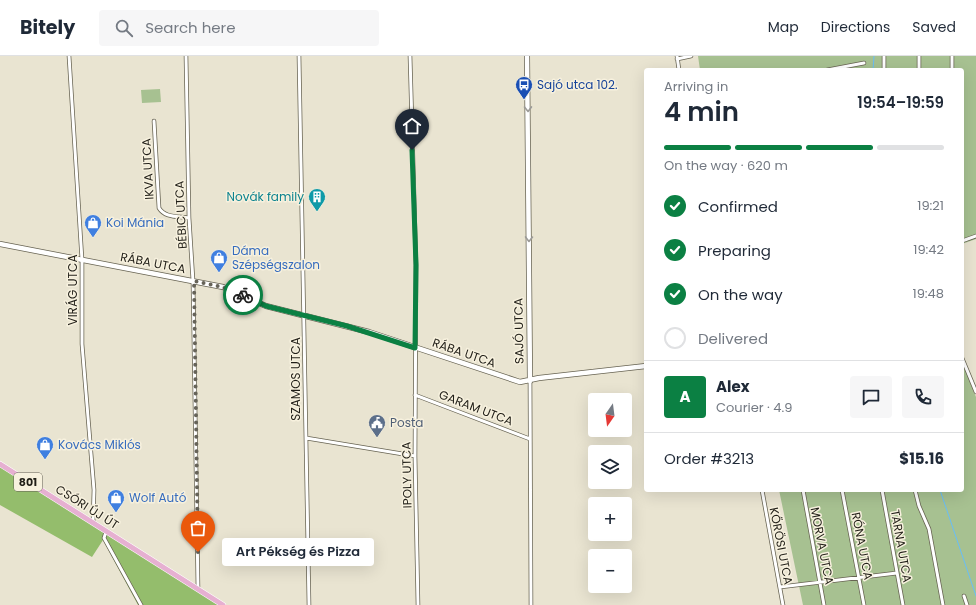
<!DOCTYPE html>
<meta charset="utf-8">
<style>
:root{--surface:#fff;--page:#f6f6f7;--text:#1f2937;--muted:#747a83;--line:#e0e1e3;--accent:#0b8043}
body{margin:0;font-family:Poppins,sans-serif;background:var(--page);color:var(--text);height:100vh;display:flex;flex-direction:column;font-size:15px;white-space:nowrap}
*{box-sizing:border-box;margin:0}
p{font-size:13px;color:var(--muted)}
.icon{flex:none;width:22px;height:22px;fill:none;stroke:currentColor;stroke-width:2;stroke-linecap:round;stroke-linejoin:round}
.map{position:relative;flex:1;overflow:hidden}
.sheet{position:absolute;left:644px;top:12px;width:320px;height:424px;display:flex;flex-direction:column;background:var(--surface);border-radius:4px;box-shadow:0 4px 16px #0002}
.sheet>*{flex:none}
.needle{width:26px;rotate:194deg}
.controls{position:absolute;left:588px;top:337px;display:grid;gap:8px}
.controls a{display:grid;place-items:center;width:44px;height:44px;border-radius:4px;background:var(--surface);box-shadow:0 4px 16px #0002;font-size:20px}
.pin{position:absolute;display:grid;place-items:center;width:34px;height:34px;color:#fff;margin:-41px -17px;border-radius:50% 50% 50% 0;rotate:-45deg;box-shadow:0 0 4px #0007}
.pin .icon{rotate:45deg}
.courier{position:absolute;display:grid;place-items:center;width:40px;height:40px;margin:-20px;border:3px solid #0b8043;border-radius:50%;background:#fff;color:#222;box-shadow:0 1px 5px #0007}
.bubble{position:absolute;height:28px;border-radius:4px;background:var(--surface);box-shadow:0 4px 16px #0002;font-size:13px;font-weight:600;line-height:28px;text-align:center}
.headline em{font-style:normal;font-weight:600}
.headline div{display:flex;flex-direction:column-reverse}
.headline{display:flex;align-items:center;justify-content:space-between;height:68px;padding:0 20px}
h1{font-size:26px;font-weight:600;line-height:30px}
.bar{display:grid;grid-template-columns:repeat(4,1fr);gap:6px 4px;align-content:center;height:48px;padding:0 20px}
.bar i{height:5px;border-radius:3px;background:var(--line)}
.bar .selected{background:var(--accent)}
.bar p{grid-column:span 4}
.line{display:flex;align-items:center;gap:10px;padding:0 20px;border-top:1px solid var(--line)}
.line div{flex:1}
.round{display:grid;place-items:center;flex:none;width:42px;height:42px;border-radius:4px;background:var(--page)}
ol{padding:0 20px;list-style:none}
li{display:flex;align-items:center;gap:12px;height:44px}
li p{margin-inline-start:auto}
li .icon{padding:4px;border-radius:50%;background:var(--accent);color:#fff;stroke-width:4}
li:last-child{color:var(--muted)}
li i{width:22px;height:22px;border:2px solid var(--line);border-radius:50%}
header{display:flex;align-items:center;gap:24px;box-sizing:border-box;height:56px;padding:0 20px;background:var(--surface);border-bottom:1px solid var(--line)}
header strong{font-size:19px}
nav{display:flex;gap:22px;margin-inline-start:auto;font-size:14px}
.search{width:280px;height:36px;background:var(--page);display:flex;align-items:center;gap:10px;box-sizing:border-box;padding:0 14px;border-radius:4px;color:var(--muted);font-size:15px}
.map>svg:first-child{display:block}
</style>
<header>
<strong>Bitely</strong>
<div class="search"><svg class="icon" aria-label="search" viewBox="0 0 24 24"><circle cx="10" cy="10" r="6"/><path d="M15 15l6 6"/></svg>Search here</div>
<nav><a>Map</a><a>Directions</a><a>Saved</a></nav>
</header>
<div class="map">
<svg width="976" height="549" viewBox="0 0 976 549">
<rect width="100%" height="100%" fill="#e9e4d1"/>
<path fill="#a7c191" d="M698 0H976V183L962 188V14H700Z
M160 33 161 46 142 47 141 34Z
M962 306 976 341V549H803L779 434H962Z"/>
<path fill="#94bd6c" d="M0 408 223 549H138L103 484 92 501 0 449Z"/>
<g fill="none" stroke-linecap="round" stroke-linejoin="round">
<path stroke="#68bdf8" stroke-width="1" d="M873 14 874 0
M940 434 976 540"/>
<defs>
<path id="street" d="M69 0 82 204V288L94 434 93 467
M186 0 189 162 193 225 198 533
M299 0 309 549
M410 0 416 209 415 400 418 549
M677 0 679 14
M884 0V14
M677 3 691 0
M827 14 864 7
M919 14V0
M952 14V0
M154 65 159 152C165 162 178 160 189 162
M962 185 976 180
M962 302 976 336
M530 325 531 549
M415 339 530 383
M306 382 415 400
M762 434 783 549
M803 434 824 549
M842 434 864 549
M882 434 903 549
M915 434 919 450 929 473 943 549
M106 476 104 482 141 549
M780 531 897 517
M964 540 967 549"/>
<path id="secondary" d="M527 0 530 325
M0 188 223 231 266 250 369 276 520 326 539 322 646 310"/>
<path id="primary" d="M0 408 223 549"/>
</defs>
<use href="#street" stroke="#676352" stroke-width="4.5"/>
<use href="#secondary" stroke="#676352" stroke-width="6"/>
<use href="#primary" stroke="#fff" stroke-width="6"/>
<use href="#street" stroke="#fff" stroke-width="3"/>
<use href="#secondary" stroke="#fff" stroke-width="4.5"/>
<use href="#primary" stroke="#e6b0d1" stroke-width="5"/>
</g>
<defs><path id="oneway-chevron" d="M-2-3.5L2.5 0L-2 3.5" fill="none" stroke-width="1.6" stroke-linecap="round" stroke-linejoin="round"/></defs>
<g stroke="#9b9a97">
<use href="#oneway-chevron" transform="translate(528 53) rotate(89)"/>
<use href="#oneway-chevron" transform="translate(529 183) rotate(91)"/>
</g>
<g fill="none" stroke-linecap="round" stroke-linejoin="round">
<path stroke="#666358" stroke-width="4" stroke-dasharray="0 7.2" d="M198 496 194 225 222 231 243 239"/>
<path stroke="#0b8043" stroke-width="5" d="M243 239 266 250 347 270 415 292 416 209 412 94"/>
</g>
<defs>
<symbol id="bus-pin" viewBox="-11 -11 22 30"><path d="M0 17L-7.5 6A9.5 9.5 0 1 1 7.5 6Z" fill="#1a4fb4" stroke="#f7f1de"/><path d="M-5-6H5V4H4V6H2V4H-2V6H-4V4H-5ZM-3.5-4V0h7V-4ZM-3.5 1.2v1.5H-2V1.2ZM2 1.2v1.5H3.5V1.2Z" fill="#fff"/></symbol>
<symbol id="building-pin" viewBox="-11 -11 22 30"><path d="M0 17L-7.5 6A9.5 9.5 0 1 1 7.5 6Z" fill="#0f9aa8" stroke="#f7f1de"/><path d="M-4-6H4V6H1V3H-1V6H-4ZM-2.5-4.3h1.7v1.8h-1.7ZM.8-4.3h1.7v1.8H.8ZM-2.5-1h1.7V.8h-1.7ZM.8-1h1.7V.8H.8Z" fill="#fff"/></symbol>
<symbol id="shop-pin" viewBox="-11 -11 22 30"><path d="M0 17L-7.5 6A9.5 9.5 0 1 1 7.5 6Z" fill="#3f7fe0" stroke="#f7f1de"/><path d="M-5-2.5h2.3a2.7 3.5 0 0 1 5.4 0H5L5.5 6h-11ZM-1.5-2.5h3a1.5 2.3 0 0 0-3 0Z" fill="#fff"/></symbol>
<symbol id="civic-pin" viewBox="-11 -11 22 30"><path d="M0 17L-7.5 6A9.5 9.5 0 1 1 7.5 6Z" fill="#5c6f8a" stroke="#f7f1de"/><path d="M-.6-6.5H3V-4.5H.6V-3L4-1V1h2V6H-6V1h2V-1L-.6-3ZM-1.2 2.5V6h2.4V2.5Z" fill="#fff"/></symbol>
</defs>
<g fill-rule="evenodd">
<use href="#bus-pin" x="514" y="19" width="20" height="27"/>
<use href="#building-pin" x="307" y="131" width="20" height="27"/>
<use href="#shop-pin" x="83" y="157" width="20" height="27"/>
<use href="#shop-pin" x="209" y="192" width="20" height="27"/>
<use href="#civic-pin" x="367" y="357" width="20" height="27"/>
<use href="#shop-pin" x="35" y="379" width="20" height="27"/>
<use href="#shop-pin" x="106" y="432" width="20" height="27"/>
</g>
<g text-anchor="middle" stroke-width="3" stroke-linejoin="round" paint-order="stroke">
<rect fill="#f7f1de" stroke="#605d53" stroke-width="1" x="14" y="417" width="28" height="18" rx="3"/>
<g font-size="11" font-weight="bold" fill="#201e17">
<text x="28" y="430">801</text>
</g>
<g font-size="12" fill="#164399" stroke="#f7f1de" text-anchor="start">
<text x="537" y="33">Sajó utca 102.</text>
</g>
<g font-size="12" fill="#201e17" stroke="#f7f1de">
<text transform="translate(148 113) rotate(-93)" y="4">IKVA UTCA</text>
<text transform="translate(181 159) rotate(-93)" y="4">BÉBIC UTCA</text>
<text transform="translate(153 207) rotate(11)" y="4">RÁBA UTCA</text>
<text transform="translate(73 234) rotate(-90)" y="4">VIRÁG UTCA</text>
<text transform="translate(519 275) rotate(-91)" y="4">SAJÓ UTCA</text>
<text transform="translate(464 297) rotate(19)" y="4">RÁBA UTCA</text>
<text transform="translate(296 323) rotate(-90)" y="4">SZAMOS UTCA</text>
<text transform="translate(476 352) rotate(21)" y="4">GARAM UTCA</text>
<text transform="translate(407 419) rotate(-91)" y="4">IPOLY UTCA</text>
<text transform="translate(87 451) rotate(32)" y="4">CSÓRI ÚJ ÚT</text>
<text transform="translate(781 490) rotate(79)" y="4">KŐRÖSI UTCA</text>
<text transform="translate(822 490) rotate(79)" y="4">MORVA UTCA</text>
<text transform="translate(862 490) rotate(79)" y="4">RÓNA UTCA</text>
<text transform="translate(901 490) rotate(80)" y="4">TARNA UTCA</text>
</g>
<g font-size="12" fill="#0d838f" stroke="#f7f1de" text-anchor="end">
<text x="304" y="145">Novák family</text>
</g>
<g font-size="12" fill="#366cbe" stroke="#f7f1de" text-anchor="start">
<text x="106" y="171">Koi Mánia</text>
<text x="232" y="199">Dáma<tspan x="232" dy="14">Szépségszalon</tspan></text>
<text x="58" y="393">Kovács Miklós</text>
<text x="129" y="446">Wolf Autó</text>
</g>
<g font-size="12" fill="#4e5e75" stroke="#f7f1de" text-anchor="start">
<text x="390" y="371">Posta</text>
</g>
</g>
</svg>
<div class="controls">
<a><svg class="needle" viewBox="-14 -14 28 28"><path d="M0-13l5 13h-10z" fill="#e53935"/><path d="M0 13l5-13h-10z" fill="#747a83"/></svg></a>
<a><svg class="icon" aria-label="layers" viewBox="0 0 24 24"><path d="M12 4l9 5-9 5-9-5zM3 14l9 5 9-5"/></svg></a>
<a>+</a>
<a>−</a>
</div>
<div class="pin" style="left:198px;top:496px;background:#ea580c"><svg class="icon" aria-label="bag" viewBox="0 0 24 24"><path d="M5 8h14l-1 12H6zM9 8a3 3 0 0 1 6 0"/></svg></div>
<div class="pin" style="left:412px;top:94px;background:#1f2937"><svg class="icon" aria-label="home" viewBox="0 0 24 24"><path d="M3 11l9-7 9 7M6 9v11h12V9"/></svg></div>
<div class="courier" style="left:243px;top:239px"><svg class="icon" aria-label="bike" viewBox="0 0 24 24"><circle cx="6" cy="16" r="4"/><circle cx="18" cy="16" r="4"/><path d="M6 16l4-8h5l3 8M10 8l3 8H6M13 5h3"/></svg></div>
<div class="bubble" style="left:222px;top:482px;width:152px">Art Pékség és Pizza</div>
<section class="sheet">
<div class="headline"><div><h1>4 min</h1><p>Arriving in</p></div><em>19:54–19:59</em></div>
<div class="bar"><i class="selected"></i><i class="selected"></i><i class="selected"></i><i></i><p>On the way · 620 m</p></div>
<ol>
<li><svg class="icon" aria-label="check" viewBox="0 0 24 24"><path d="M5 12l5 5 9-10"/></svg>Confirmed<p>19:21</p></li>
<li><svg class="icon" aria-label="check" viewBox="0 0 24 24"><path d="M5 12l5 5 9-10"/></svg>Preparing<p>19:42</p></li>
<li><svg class="icon" aria-label="check" viewBox="0 0 24 24"><path d="M5 12l5 5 9-10"/></svg>On the way<p>19:48</p></li>
<li><i></i>Delivered</li>
</ol>
<div class="line" style="height:72px"><b class="round" style="background:var(--accent);color:#fff">A</b><div><b>Alex</b><p>Courier · 4.9</p></div><a class="round"><svg class="icon" aria-label="chat" viewBox="0 0 24 24"><path d="M4 5h16v11H9l-5 4z"/></svg></a><a class="round"><svg class="icon" aria-label="phone" viewBox="0 0 24 24"><path d="M5 4h4l2 5-3 2q2 4 5 5l2-3 5 2v4C11 20 4 13 5 4z"/></svg></a></div>
<div class="line" style="height:52px"><div>Order #3213</div><b>$15.16</b></div>
</section>
</div>
